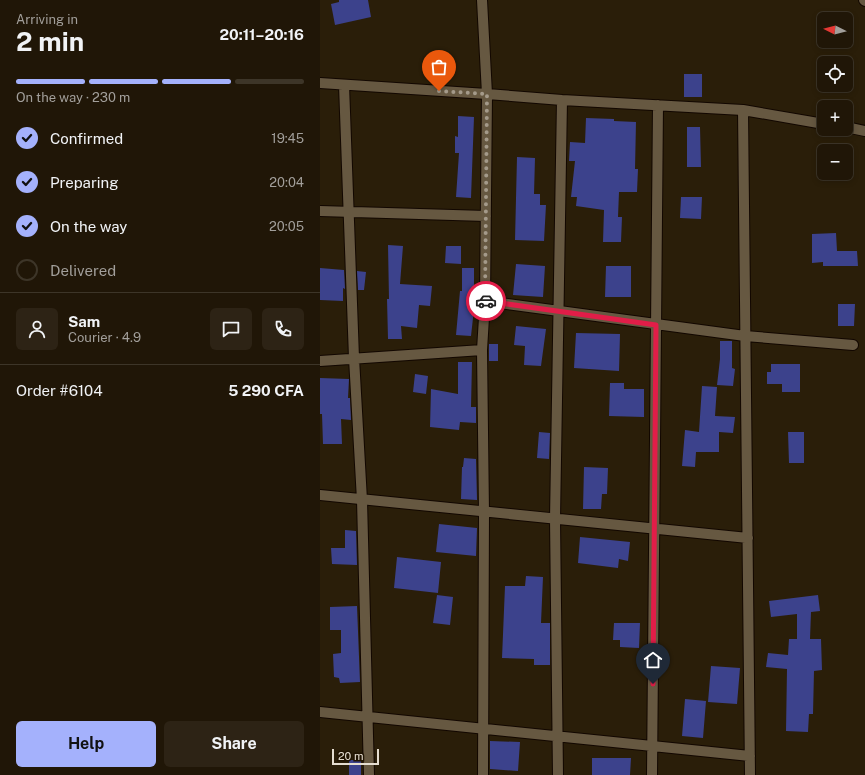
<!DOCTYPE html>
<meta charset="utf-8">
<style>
:root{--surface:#201607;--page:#2d2315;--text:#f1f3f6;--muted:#a29f9b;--line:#3d3528;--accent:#a4b1fc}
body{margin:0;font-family:"Public Sans",sans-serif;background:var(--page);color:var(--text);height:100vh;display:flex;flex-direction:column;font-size:15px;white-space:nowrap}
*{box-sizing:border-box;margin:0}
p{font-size:13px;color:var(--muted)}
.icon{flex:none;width:22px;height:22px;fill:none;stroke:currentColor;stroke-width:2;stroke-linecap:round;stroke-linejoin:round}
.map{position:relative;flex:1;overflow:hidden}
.details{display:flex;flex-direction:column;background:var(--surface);width:320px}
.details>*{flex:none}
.needle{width:26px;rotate:276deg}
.tools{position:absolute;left:497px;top:12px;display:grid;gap:8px}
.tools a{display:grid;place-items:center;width:36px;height:36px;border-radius:6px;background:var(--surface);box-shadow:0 2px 6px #0003,0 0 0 1px var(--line);font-size:20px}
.scale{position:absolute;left:12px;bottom:10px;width:47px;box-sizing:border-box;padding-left:4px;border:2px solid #e5ddd0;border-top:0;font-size:11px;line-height:14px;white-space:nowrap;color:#e5ddd0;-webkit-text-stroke:3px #201402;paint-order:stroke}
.pin{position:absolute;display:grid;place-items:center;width:34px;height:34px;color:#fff;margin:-41px -17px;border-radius:50% 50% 50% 0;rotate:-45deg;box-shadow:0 0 4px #0007}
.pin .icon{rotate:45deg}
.courier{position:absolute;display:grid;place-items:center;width:40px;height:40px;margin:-20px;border:3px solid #e11d48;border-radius:50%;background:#fff;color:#222;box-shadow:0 1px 5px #0007}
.headline em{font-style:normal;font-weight:700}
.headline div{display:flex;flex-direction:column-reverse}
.headline{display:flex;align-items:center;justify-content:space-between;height:68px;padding:0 16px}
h1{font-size:26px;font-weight:700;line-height:30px}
.bar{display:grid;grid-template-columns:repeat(4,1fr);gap:6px 4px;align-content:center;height:48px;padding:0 16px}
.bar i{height:5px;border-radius:3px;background:var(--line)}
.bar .active{background:var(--accent)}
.bar p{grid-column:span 4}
.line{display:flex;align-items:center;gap:10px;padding:0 16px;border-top:1px solid var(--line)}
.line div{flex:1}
.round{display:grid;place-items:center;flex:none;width:42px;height:42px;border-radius:6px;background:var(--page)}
ol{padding:0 16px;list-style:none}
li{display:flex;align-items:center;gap:12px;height:44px}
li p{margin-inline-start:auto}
li .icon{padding:4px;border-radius:50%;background:var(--accent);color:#111;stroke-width:4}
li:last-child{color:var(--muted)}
li i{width:22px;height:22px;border:2px solid var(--line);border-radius:50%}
.primary-button{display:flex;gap:8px;margin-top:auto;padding:8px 16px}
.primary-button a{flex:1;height:46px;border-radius:6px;background:var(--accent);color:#111;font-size:16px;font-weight:700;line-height:46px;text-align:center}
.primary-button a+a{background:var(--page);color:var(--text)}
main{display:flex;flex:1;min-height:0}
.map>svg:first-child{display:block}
</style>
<main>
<section class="details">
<div class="headline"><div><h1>2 min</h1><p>Arriving in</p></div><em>20:11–20:16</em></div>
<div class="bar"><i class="active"></i><i class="active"></i><i class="active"></i><i></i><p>On the way · 230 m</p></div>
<ol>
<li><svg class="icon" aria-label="check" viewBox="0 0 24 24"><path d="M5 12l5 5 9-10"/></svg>Confirmed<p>19:45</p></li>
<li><svg class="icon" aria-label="check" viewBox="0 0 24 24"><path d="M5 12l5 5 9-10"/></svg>Preparing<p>20:04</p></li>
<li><svg class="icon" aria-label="check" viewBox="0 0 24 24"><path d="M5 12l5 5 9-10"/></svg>On the way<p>20:05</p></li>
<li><i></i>Delivered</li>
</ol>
<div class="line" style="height:72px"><a class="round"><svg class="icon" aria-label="person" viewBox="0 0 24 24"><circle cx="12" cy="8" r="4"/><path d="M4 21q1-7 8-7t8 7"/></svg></a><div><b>Sam</b><p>Courier · 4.9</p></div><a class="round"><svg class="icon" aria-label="chat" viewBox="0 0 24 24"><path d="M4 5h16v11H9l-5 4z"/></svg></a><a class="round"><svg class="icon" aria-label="phone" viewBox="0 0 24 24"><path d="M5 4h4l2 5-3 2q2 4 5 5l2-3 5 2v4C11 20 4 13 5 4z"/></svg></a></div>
<div class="line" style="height:52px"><div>Order #6104</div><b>5 290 CFA</b></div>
<div class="primary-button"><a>Help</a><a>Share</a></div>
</section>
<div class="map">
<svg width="545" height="775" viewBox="0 0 545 775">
<rect width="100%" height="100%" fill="#2a1e09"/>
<path fill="#3c428c" d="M19 0H48L51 17 15 25 11 4 19 2Z
M364 74H382V97H364Z
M138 116 154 117 151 198 136 197 139 153H135V136L138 137Z
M266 118 294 119V121L316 122 315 169H318L317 192H299L298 217H302L301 242H283L284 210 256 206 257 197H251L255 161H249L250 142 265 143Z
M367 127H380L381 167H367Z
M197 157 215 158 214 194H220V205H226L224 241 195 240Z
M361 197H382L381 219 360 218Z
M516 233 517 251H537L538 266H503V262L492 263V234Z
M68 245 83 246 80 284 112 286 110 306 99 305 97 328 81 326 82 339H68L67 299H69Z
M126 246H141V264L125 263Z
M196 264 225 266 223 297 193 295Z
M286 266H311V297H285Z
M0 268 24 270 25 289 23 288V301L0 300Z
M142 268H154V309L151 336 136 335 140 291H142Z
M37 271 46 272 44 290H38Z
M518 304H535L534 326H518Z
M196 326 226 329 221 366 204 365 205 346 194 345Z
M256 333 300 334 299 371 254 368Z
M400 341H412V368L415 369 413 386 397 385 400 359Z
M169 344H178V361H169Z
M138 362H152L151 407H156V423L140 422 139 430 110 427 111 389 138 394Z
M451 364H480V392H462V384H447V372H451Z
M95 374 108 376 106 394 93 392Z
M0 378 29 379 28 398H30L31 420 21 419 22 444H3L2 414H0Z
M290 383H304V389H324V417L289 416Z
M382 386 397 387 395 416 415 417 413 433 399 432V452H376L375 467 362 466 365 430 379 432Z
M219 432 230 433 229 459 217 458Z
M468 432H484V463H469Z
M144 458 156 459 157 500 141 499 142 467H143Z
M264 467 288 468 287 494H282L281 509H263Z
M119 524 157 528 156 556 116 552Z
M25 530 36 531 37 565 12 564 11 548H25Z
M260 537 310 542 308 561 299 559 298 568 258 563Z
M77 557 121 562 118 593 74 588Z
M206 576 223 577 221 623H230V665H214V659L182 658 185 586H205Z
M117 595 133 597 130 625 113 623Z
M498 595 500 611 491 612 490 639H501L502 670 494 671 493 714H489L488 732 466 731 467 669 446 667 448 653 468 655 469 639H477V614L451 617 449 601Z
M37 606 40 682 20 683 19 678 14 677 13 654 21 653V630H10V607Z
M294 623H320L319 648 300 647V640H293Z
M391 666 420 668 417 704 388 702Z
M365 699 386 701 383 738 362 736Z
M170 741 200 742 198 771 170 769Z
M272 758H311L310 775H272Z
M29 760H41V775H29Z"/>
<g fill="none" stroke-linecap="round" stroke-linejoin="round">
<defs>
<path id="minor" d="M162 0 167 94 165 301 162 350 164 512 163 775
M544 0 545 1
M0 83 167 94 242 100 423 110 504 124
M24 85 34 358 42 500 49 775
M423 110 430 775
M526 127 545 131
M0 211 166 216
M165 301 425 336 533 345
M0 361 162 350
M0 495 428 538
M0 712 430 756
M238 775 235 519 242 100
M332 775 338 105"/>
</defs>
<use href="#minor" stroke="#120700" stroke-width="12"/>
<use href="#minor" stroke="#665841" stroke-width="10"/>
</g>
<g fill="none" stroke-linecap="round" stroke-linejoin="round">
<path stroke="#a49a8a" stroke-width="4" stroke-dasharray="0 7.2" d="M119 91 167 94 165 301H166"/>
<path stroke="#e11d48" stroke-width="5" d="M166 301 336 325 333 684"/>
</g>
</svg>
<div class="tools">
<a><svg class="needle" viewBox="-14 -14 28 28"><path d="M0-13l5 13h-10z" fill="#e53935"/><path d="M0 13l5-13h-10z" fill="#a29f9b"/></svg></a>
<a><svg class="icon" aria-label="locate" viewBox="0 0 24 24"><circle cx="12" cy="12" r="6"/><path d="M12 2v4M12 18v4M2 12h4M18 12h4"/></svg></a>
<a>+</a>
<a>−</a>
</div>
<div class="scale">20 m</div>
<div class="pin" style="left:119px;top:91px;background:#ea580c"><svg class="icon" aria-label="bag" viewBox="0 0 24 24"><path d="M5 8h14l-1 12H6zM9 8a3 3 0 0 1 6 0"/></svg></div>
<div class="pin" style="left:333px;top:684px;background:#1f2937"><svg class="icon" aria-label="home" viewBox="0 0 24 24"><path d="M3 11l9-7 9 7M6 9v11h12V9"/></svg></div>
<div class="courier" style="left:166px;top:301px"><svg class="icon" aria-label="car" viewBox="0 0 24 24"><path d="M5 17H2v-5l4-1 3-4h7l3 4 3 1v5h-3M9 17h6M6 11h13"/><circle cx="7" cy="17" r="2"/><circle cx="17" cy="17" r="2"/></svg></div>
</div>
</main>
